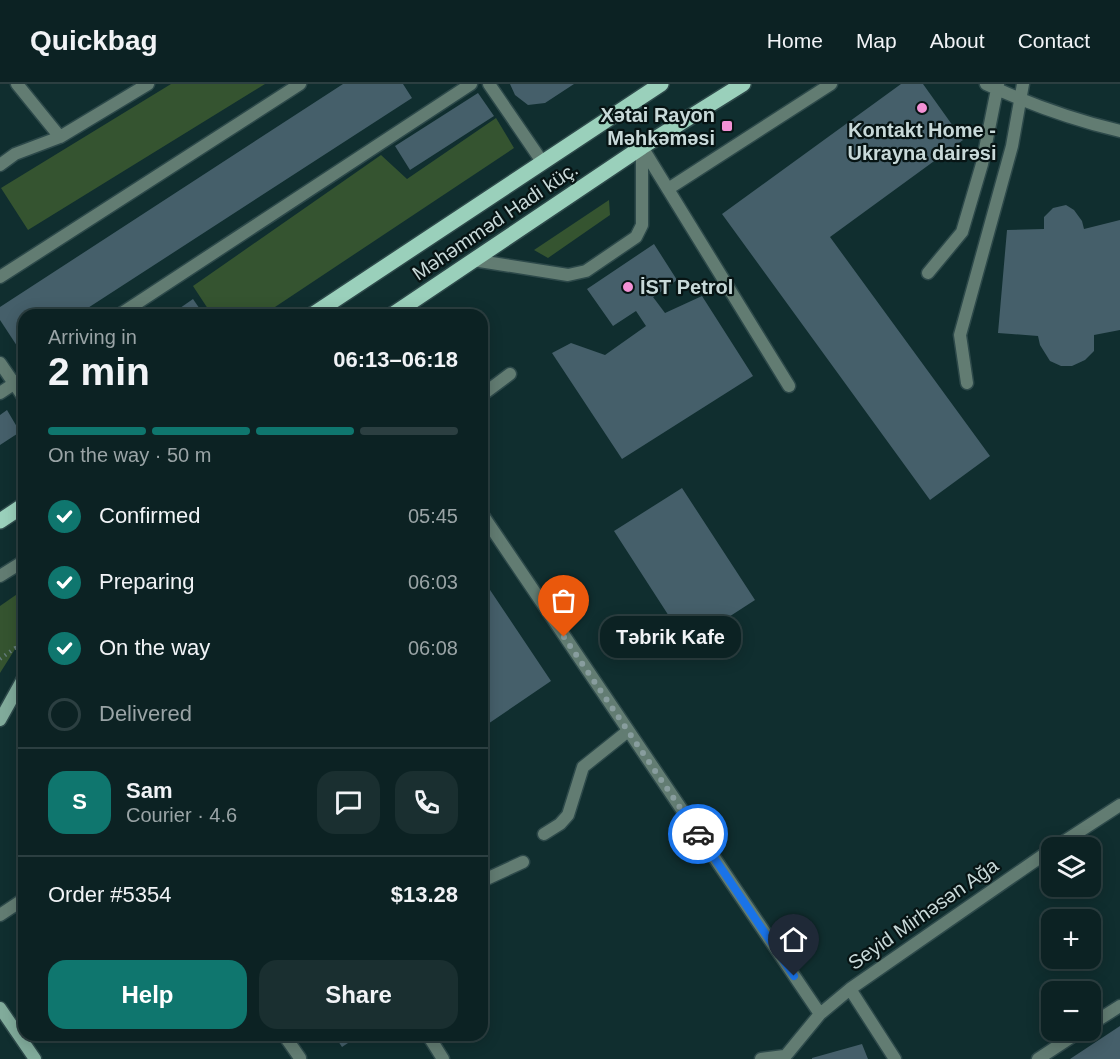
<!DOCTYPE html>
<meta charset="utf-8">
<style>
:root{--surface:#0c2223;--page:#1a2f30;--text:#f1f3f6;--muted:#9aa4a6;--line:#2c3f41;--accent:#0f766e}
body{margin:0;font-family:Arial,sans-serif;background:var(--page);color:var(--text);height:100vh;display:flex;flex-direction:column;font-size:22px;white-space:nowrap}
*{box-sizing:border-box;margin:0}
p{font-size:20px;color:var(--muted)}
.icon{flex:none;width:33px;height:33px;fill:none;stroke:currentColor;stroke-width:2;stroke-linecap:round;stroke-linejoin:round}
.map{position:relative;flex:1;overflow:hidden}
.drawer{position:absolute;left:18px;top:225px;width:470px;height:732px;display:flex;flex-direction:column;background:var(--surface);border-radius:18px;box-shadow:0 3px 15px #0003,0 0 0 2px var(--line)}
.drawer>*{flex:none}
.tools{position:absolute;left:1041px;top:753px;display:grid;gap:12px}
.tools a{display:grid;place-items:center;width:60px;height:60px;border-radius:12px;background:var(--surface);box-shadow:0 3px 15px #0003,0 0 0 2px var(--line);font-size:30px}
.pin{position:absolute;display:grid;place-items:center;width:51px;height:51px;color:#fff;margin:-62px -26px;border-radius:50% 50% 50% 0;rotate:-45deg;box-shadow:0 0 6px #0007}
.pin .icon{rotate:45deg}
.courier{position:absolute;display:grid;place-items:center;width:60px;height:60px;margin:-30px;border:4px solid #1a73e8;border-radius:50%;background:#fff;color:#222;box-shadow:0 2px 8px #0007}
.bubble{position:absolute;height:42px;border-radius:18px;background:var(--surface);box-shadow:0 3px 15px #0003,0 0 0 2px var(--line);font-size:20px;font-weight:600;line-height:42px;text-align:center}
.summary em{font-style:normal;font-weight:600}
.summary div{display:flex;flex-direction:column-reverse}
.summary{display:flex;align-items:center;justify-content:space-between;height:102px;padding:0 30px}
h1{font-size:39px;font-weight:600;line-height:45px}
.bar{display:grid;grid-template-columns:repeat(4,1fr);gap:9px 6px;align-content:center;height:72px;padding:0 30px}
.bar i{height:8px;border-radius:4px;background:var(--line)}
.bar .on{background:var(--accent)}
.bar p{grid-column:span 4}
.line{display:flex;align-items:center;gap:15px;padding:0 30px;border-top:2px solid var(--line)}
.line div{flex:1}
.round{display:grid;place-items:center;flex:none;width:63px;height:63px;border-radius:18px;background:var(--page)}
ol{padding:0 30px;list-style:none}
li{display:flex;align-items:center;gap:18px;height:66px}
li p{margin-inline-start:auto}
li .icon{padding:6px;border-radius:50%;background:var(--accent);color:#fff;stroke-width:4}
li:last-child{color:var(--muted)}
li i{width:33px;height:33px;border:3px solid var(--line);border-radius:50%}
.action{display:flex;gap:12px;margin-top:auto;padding:12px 30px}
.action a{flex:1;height:69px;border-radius:18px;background:var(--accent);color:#fff;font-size:24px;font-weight:600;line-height:69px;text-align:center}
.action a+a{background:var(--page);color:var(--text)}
header{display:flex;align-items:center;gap:36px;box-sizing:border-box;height:84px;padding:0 30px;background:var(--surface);border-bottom:2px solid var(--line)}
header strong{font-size:28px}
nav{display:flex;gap:33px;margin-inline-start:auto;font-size:21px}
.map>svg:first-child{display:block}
</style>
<header>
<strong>Quickbag</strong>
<nav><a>Home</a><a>Map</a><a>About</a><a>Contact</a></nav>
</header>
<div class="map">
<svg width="1120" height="975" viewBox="0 0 1120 975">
<rect width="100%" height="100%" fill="#102e2f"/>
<path fill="#355430" d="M171 0H265L28 146 1 104Z
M496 34 514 64 263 231H212L193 202 381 71 407 95Z
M609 116 610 131 548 174 534 166Z
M23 506 24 551 0 589V522Z"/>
<path fill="#455f6a" d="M343 0H403L412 14 77 231H24V266L21 268 0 236V223Z
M510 0H574L545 19 528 21 515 11Z
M901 0H923L963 56 830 153 990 372 930 416 722 130Z
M478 9 494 32 410 86 395 62Z
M1066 121 1074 126 1082 137 1084 145 1120 136V246L1094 251V267L1085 276 1072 282H1061L1050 277 1040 261 1038 252 998 249 1007 146 1044 145V133L1053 124Z
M654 160 677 196 653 213 665 229 702 212 753 292 622 375 552 269 571 259 605 271 646 242 636 227 613 242 587 205Z
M193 215 204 231H170Z
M7 326 20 348 0 361V331Z
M682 404 755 516 687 560 614 447Z
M482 494 551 597 482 644Z
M1120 942V975H1070Z
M334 951H360L342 963Z
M862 960 868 975H812V974Z"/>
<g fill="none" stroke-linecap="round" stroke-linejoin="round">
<defs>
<path id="lane" d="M17 0 60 53
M489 0 543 79
M986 0C1029 20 1074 36 1120 47
M642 63 789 302
M0 81 15 70 60 53 148 0
M668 105 831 0
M473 176 568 191 586 187 636 153 642 141V65
M928 189 962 148 982 80 998 0
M0 193 300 0
M0 279 24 314
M967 299 960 251 1012 62 1023 0
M482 311 510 290
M0 492 24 477
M544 750 560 740 568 731 583 683 628 647
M482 797 523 778
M0 831 24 815
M1090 941 1120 922
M284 951 300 974
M1038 975 1082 946"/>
<path id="street" d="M119 231 471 0
M0 309 24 293
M482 430 820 930
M1054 764 1120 721
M850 905 895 975
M428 951 443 975
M761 975 784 972
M783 975 820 930 850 905 1052 765"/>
<path id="secondary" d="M0 636 24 593
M0 924 35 975"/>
<path id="primary" d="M312 231 661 0
M392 231 642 63 743 0
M0 437 24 421"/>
</defs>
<use href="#lane" stroke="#2d494a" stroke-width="15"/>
<use href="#street" stroke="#2d494a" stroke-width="15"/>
<use href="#secondary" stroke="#2d494a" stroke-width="15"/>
<use href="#primary" stroke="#2d494a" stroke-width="18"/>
<path stroke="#647c7c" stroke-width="4" stroke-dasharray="1.5 4.5" stroke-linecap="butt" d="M0 575 15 564H24"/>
<use href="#lane" stroke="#627c72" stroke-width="12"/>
<use href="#street" stroke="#627c72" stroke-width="12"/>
<use href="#secondary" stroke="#81ab9b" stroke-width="12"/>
<use href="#primary" stroke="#9ad0bb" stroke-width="15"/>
</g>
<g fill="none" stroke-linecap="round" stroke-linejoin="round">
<path stroke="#889d9e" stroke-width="6" stroke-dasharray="0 10.8" d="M564 553 698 750"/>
<path stroke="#1a73e8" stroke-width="8" d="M698 750 794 892"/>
</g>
<g fill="#f391d5" stroke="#071414" stroke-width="2">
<circle cx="922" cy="24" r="6"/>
<rect x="721" y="36" width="12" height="12" rx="3"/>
<circle cx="628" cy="203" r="6"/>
</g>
<g text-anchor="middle" stroke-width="4.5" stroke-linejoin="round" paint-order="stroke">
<g font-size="20" font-weight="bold" fill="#c8d9d9" stroke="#071414" text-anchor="end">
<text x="715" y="38">Xətai Rayon<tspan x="715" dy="23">Məhkəməsi</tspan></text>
<text x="922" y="53" text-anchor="middle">Kontakt Home -<tspan x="922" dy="23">Ukrayna dairəsi</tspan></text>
<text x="640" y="210" text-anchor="start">İST Petrol</text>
</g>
<g font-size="20" fill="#c8d9d9" stroke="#071414">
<text transform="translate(495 137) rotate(-34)" y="7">Məhəmməd Hadi küç.</text>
<text transform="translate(923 830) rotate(-35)" y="7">Seyid Mirhəsən Ağa</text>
</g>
</g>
</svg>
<div class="tools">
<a><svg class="icon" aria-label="layers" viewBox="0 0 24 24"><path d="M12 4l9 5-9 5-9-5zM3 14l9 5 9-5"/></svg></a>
<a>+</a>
<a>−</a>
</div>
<div class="pin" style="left:564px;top:553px;background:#ea580c"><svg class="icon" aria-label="bag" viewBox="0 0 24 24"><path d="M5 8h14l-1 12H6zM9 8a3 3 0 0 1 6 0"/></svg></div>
<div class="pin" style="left:794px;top:892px;background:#1f2937"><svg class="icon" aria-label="home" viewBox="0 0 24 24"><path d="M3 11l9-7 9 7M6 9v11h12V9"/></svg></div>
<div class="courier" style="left:698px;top:750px"><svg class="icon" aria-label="car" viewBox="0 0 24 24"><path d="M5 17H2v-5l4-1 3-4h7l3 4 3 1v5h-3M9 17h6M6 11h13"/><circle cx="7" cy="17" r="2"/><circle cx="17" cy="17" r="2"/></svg></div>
<div class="bubble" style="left:600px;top:532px;width:141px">Təbrik Kafe</div>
<section class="drawer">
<div class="summary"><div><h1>2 min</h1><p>Arriving in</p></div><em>06:13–06:18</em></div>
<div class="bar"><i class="on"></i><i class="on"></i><i class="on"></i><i></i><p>On the way · 50 m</p></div>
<ol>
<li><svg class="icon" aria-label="check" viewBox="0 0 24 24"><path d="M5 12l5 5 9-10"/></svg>Confirmed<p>05:45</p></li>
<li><svg class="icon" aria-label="check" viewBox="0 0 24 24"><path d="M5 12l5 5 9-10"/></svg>Preparing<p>06:03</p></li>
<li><svg class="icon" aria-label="check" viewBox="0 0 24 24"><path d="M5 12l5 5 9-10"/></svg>On the way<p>06:08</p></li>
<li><i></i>Delivered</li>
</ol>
<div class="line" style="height:108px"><b class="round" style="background:var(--accent);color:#fff">S</b><div><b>Sam</b><p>Courier · 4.6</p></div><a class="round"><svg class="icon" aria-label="chat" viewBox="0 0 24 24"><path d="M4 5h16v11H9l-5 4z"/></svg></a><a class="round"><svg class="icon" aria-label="phone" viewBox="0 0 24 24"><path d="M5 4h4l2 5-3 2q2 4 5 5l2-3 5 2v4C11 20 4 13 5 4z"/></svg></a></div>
<div class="line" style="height:78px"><div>Order #5354</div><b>$13.28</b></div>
<div class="action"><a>Help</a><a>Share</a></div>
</section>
</div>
